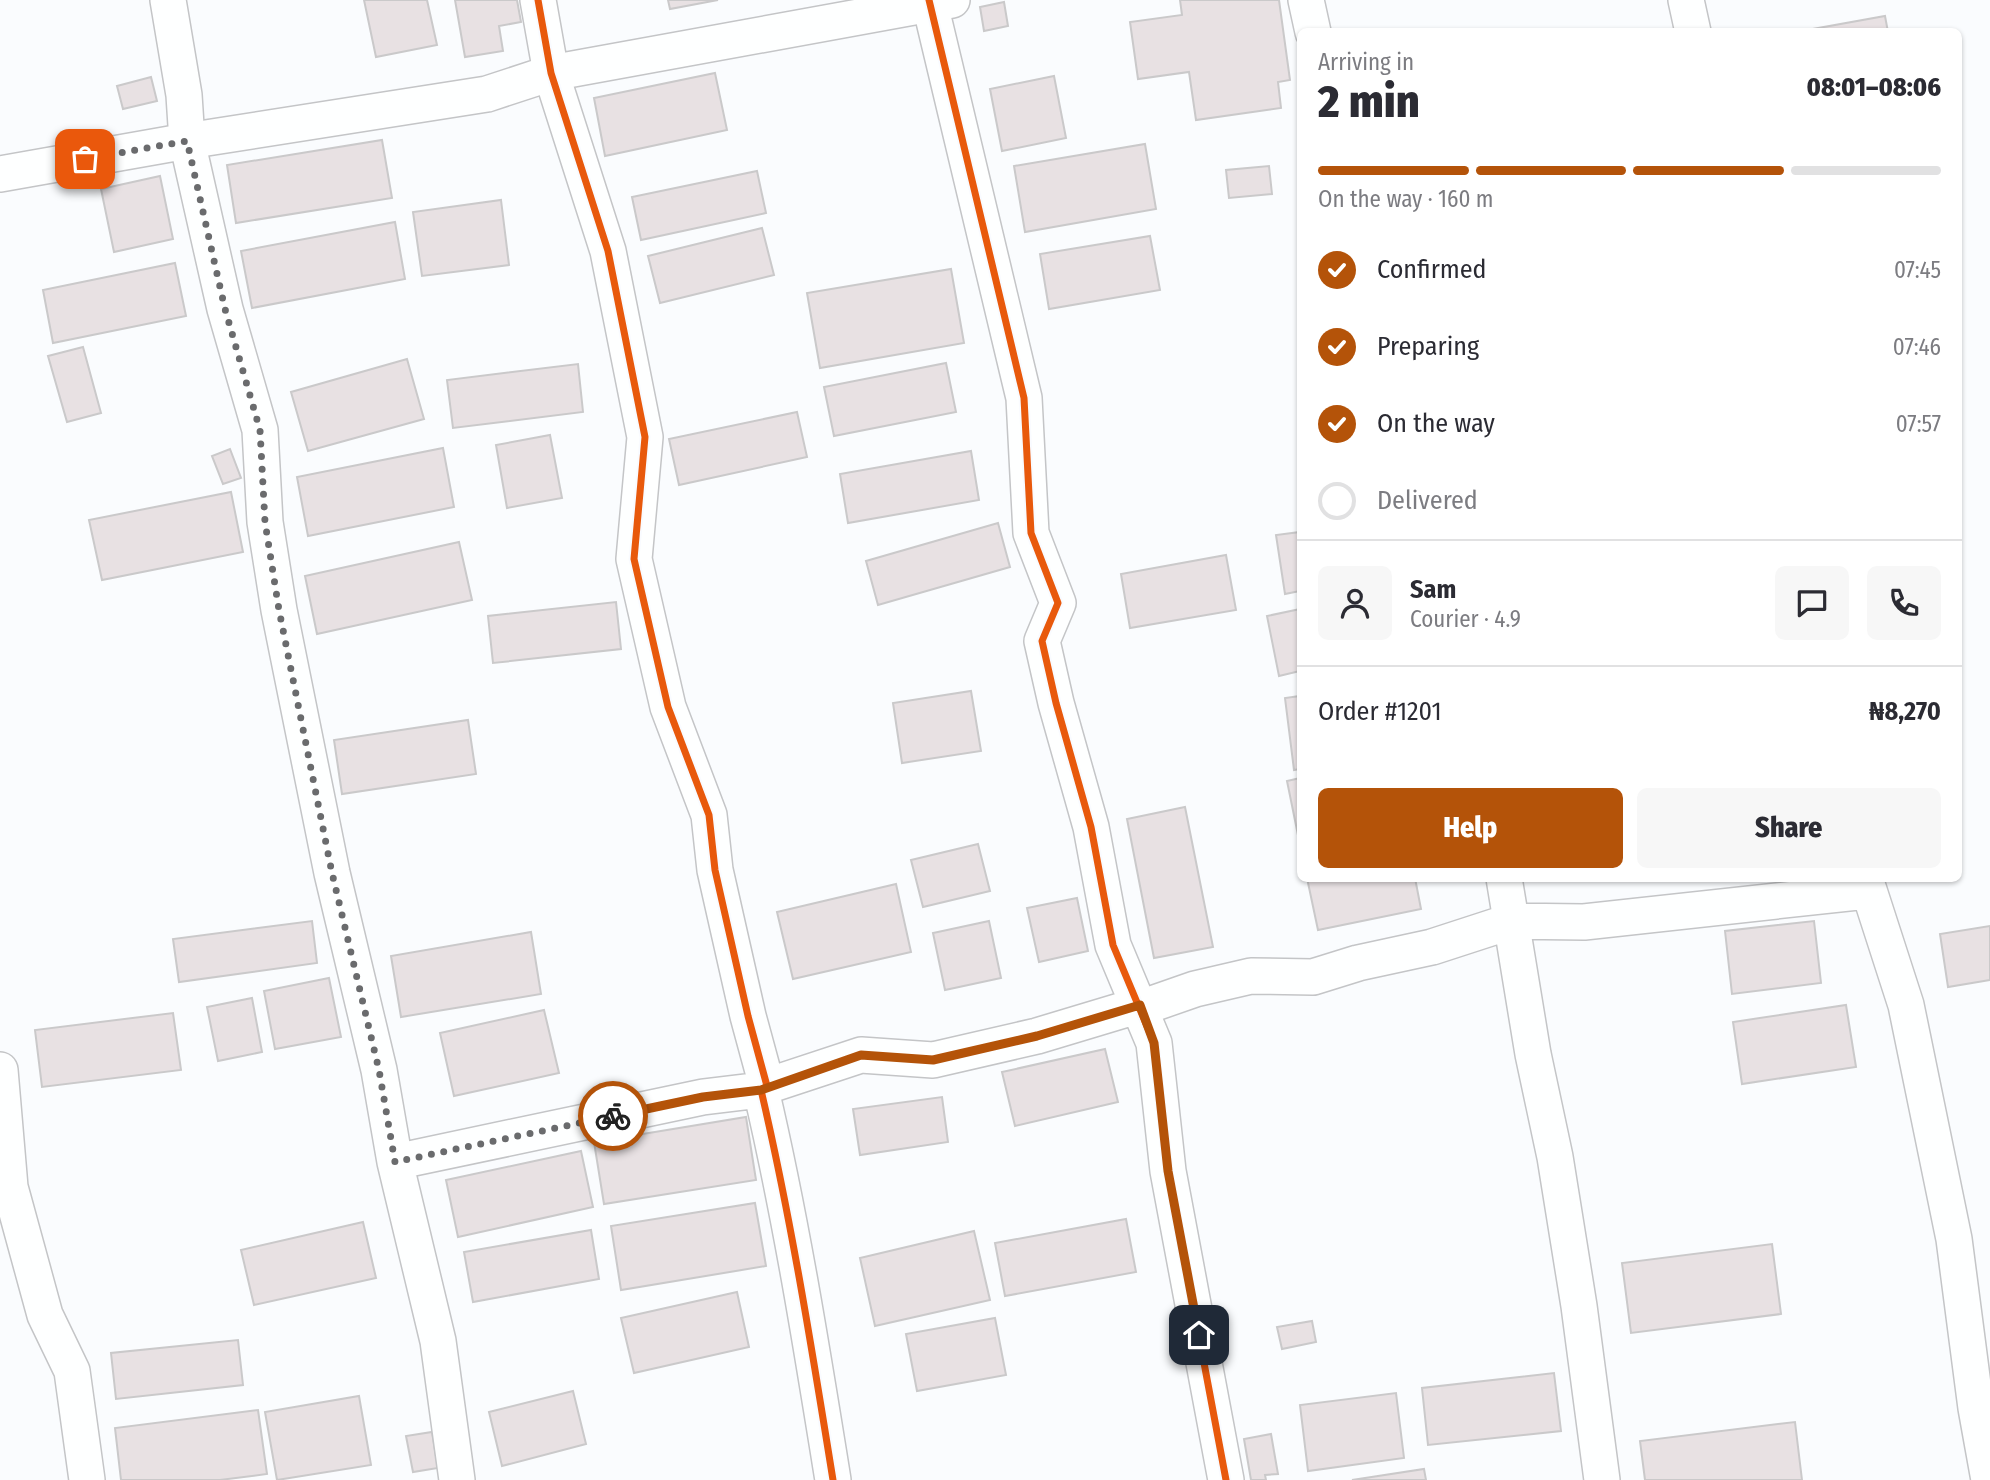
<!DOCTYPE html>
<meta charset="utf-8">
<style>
:root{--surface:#fff;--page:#f7f7f7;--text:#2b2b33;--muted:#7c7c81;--line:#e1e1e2;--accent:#b45309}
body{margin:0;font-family:"Fira Sans Condensed",sans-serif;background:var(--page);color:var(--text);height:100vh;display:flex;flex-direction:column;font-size:26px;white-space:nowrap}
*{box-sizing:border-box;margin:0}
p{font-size:23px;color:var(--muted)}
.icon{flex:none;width:38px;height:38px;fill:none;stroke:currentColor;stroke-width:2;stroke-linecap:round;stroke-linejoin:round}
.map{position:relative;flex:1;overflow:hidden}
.details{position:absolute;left:1297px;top:28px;width:665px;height:854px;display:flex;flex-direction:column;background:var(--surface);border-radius:10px;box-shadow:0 2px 5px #0004}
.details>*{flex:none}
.pin{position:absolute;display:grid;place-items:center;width:60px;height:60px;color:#fff;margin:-30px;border-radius:14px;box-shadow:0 4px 10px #0006}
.courier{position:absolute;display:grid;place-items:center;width:70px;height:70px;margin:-35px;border:5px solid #b45309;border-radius:50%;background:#fff;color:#222;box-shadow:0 2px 9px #0007}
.head em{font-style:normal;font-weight:800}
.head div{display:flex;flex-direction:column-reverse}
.head{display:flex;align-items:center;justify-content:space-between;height:119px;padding:0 21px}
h1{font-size:46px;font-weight:800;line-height:52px}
.bar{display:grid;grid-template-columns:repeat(4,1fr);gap:10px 7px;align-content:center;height:84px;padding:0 21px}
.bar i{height:9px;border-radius:5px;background:var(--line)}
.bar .current{background:var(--accent)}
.bar p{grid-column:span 4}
.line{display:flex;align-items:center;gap:18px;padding:0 21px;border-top:2px solid var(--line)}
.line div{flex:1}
.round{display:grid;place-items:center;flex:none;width:74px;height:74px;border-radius:10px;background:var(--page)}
ol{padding:0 21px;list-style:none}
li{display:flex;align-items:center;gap:21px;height:77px}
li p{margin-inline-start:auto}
li .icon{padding:7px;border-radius:50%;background:var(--accent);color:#fff;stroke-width:4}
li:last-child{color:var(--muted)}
li i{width:38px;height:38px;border:4px solid var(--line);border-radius:50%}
.primary-button{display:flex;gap:14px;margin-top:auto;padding:14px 21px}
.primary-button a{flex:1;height:80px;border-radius:10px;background:var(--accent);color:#fff;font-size:28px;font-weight:800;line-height:80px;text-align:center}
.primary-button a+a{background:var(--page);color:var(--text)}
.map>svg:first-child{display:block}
</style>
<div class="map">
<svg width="1990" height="1480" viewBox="0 0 1990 1480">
<rect width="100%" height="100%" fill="#fafcfe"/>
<path fill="#e8e1e3" stroke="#cac9ca" stroke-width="2" d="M364 0H427L437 45 376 57Z
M455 0H517L521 22 499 26 503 51 465 57Z
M668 0H718L670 9Z
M1180 0H1279L1290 80 1278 82 1281 108 1196 120 1189 72 1138 79 1130 22 1182 15Z
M1004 2 1008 26 984 31 980 7Z
M1885 16 1888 32H1796Z
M715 73 727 130 605 156 594 98Z
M1054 76 1066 138 1002 151 990 89Z
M151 77 157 101 123 109 117 86Z
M382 140 392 198 236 223 227 165Z
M1145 144 1156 209 1025 232 1014 166Z
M1269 166 1272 194 1229 198 1226 170Z
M757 171 766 213 641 240 632 197Z
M160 176 173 239 114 252 101 189Z
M501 200 509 265 422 276 413 212Z
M395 222 405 279 252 308 241 251Z
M762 228 774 275 660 303 648 256Z
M1150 236 1160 290 1049 309 1040 254Z
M175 263 186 316 53 343 43 290Z
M951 269 964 343 820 368 807 293Z
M83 347 101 413 67 422 48 356Z
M407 359 424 419 308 451 291 392Z
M946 363 956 412 834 436 824 387Z
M578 364 583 412 453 428 447 380Z
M797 412 807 457 679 485 669 439Z
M550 435 562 498 507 508 496 445Z
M443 448 454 507 308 536 297 477Z
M230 449 241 478 223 484 212 456Z
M971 451 979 500 848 523 840 474Z
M231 492 243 552 102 580 89 520Z
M998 523 1010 567 878 605 866 561Z
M1300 532V591L1285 594 1276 535Z
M459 542 472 600 317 634 305 576Z
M1226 555 1236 610 1130 628 1121 574Z
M616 602 621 649 493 663 488 616Z
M1300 609V671L1279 676 1267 616Z
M971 691 981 751 902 763 893 703Z
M1300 696V769L1294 770 1285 698Z
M468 720 476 774 342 794 334 740Z
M1300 778V845L1287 781Z
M1185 807 1213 947 1154 958 1127 819Z
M978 844 990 891 923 907 911 860Z
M1307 878H1415L1421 909 1318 930Z
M896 884 911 952 793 979 777 912Z
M1077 898 1088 951 1039 962 1027 908Z
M312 921 317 963 179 982 173 939Z
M989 921 1001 978 945 990 933 933Z
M1814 921 1821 983 1732 994 1725 931Z
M1990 926V980L1948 987 1940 934Z
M531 932 541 994 401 1017 391 956Z
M329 978 341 1037 275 1049 264 991Z
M252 998 262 1052 218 1061 207 1007Z
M1846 1005 1856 1067 1742 1084 1733 1022Z
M544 1010 559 1073 454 1096 440 1033Z
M173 1013 181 1070 42 1087 35 1030Z
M1105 1049 1118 1102 1015 1126 1002 1072Z
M942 1097 948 1142 860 1155 853 1109Z
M746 1117 756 1180 604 1204 594 1142Z
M581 1151 593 1207 458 1237 446 1180Z
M755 1203 766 1266 621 1290 611 1226Z
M1126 1219 1136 1272 1005 1296 995 1243Z
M363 1222 376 1278 254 1305 241 1250Z
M591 1230 599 1279 473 1302 464 1252Z
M974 1231 990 1300 875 1326 860 1258Z
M1772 1244 1781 1314 1631 1333 1622 1263Z
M737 1292 749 1347 634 1373 621 1318Z
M995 1318 1006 1375 917 1391 906 1334Z
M1312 1321 1316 1342 1282 1349 1277 1327Z
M238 1340 243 1385 116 1399 111 1353Z
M1554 1373 1561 1431 1428 1445 1422 1388Z
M573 1391 586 1444 502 1466 489 1412Z
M1396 1393 1404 1458 1308 1471 1300 1405Z
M359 1396 371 1465 277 1480 265 1412Z
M258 1410 267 1474 220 1480H121L115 1428Z
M1795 1422 1802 1480H1645L1640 1441Z
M432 1432 438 1468 413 1472 406 1436Z
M1271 1434 1278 1474 1265 1475 1266 1480H1251L1244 1439Z
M1424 1469 1426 1480H1352Z"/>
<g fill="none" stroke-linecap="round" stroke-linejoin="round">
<defs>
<path id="minor" d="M168 0 184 95 187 141 225 309 260 430 265 522 279 610 332 873 379 1070 395 1162 438 1341 457 1480
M538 0 551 73 608 251 645 437 634 559 668 707 709 815 715 870 748 1016 767 1086 761 1090C791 1218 812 1350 833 1480
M929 0 1024 398 1031 533 1058 603 1042 641 1056 703 1091 827 1113 945 1154 1043 1168 1171 1226 1480
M1306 0 1313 32
M1686 0 1693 32
M0 174 187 141 487 94 551 73 952 0
M1504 878 1533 1054 1555 1157 1579 1306 1602 1480
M1865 878 1906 1005 1954 1239 1976 1408 1989 1480
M0 1070 10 1187 45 1315 72 1371 87 1480
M767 1086 861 1055 933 1060 1037 1036 1140 1005 1152 1004 1195 989 1251 976 1313 977 1358 963 1432 947 1512 921 1584 922 1867 891
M395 1162 703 1097 761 1090"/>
</defs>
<use href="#minor" stroke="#c4c5c7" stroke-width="38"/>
<use href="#minor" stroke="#feffff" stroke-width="35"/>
<defs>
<path id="cycleway" d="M538 0 551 73 608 251 645 437 634 559 668 707 709 815 715 870 748 1016 767 1086 761 1090C791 1218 812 1350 833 1480
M929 0 1024 398 1031 533 1058 603 1042 641 1056 703 1091 827 1113 945 1154 1043 1168 1171 1226 1480"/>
</defs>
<use href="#cycleway" stroke="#f9fbff" stroke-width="11"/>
<use href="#cycleway" stroke="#e8590c" stroke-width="7"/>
</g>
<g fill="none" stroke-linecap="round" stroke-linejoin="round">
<path stroke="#6a6b6d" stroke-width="7" stroke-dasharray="0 12.6" d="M85 159 187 141 225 309 260 430 265 522 279 610 332 873 379 1070 395 1162 613 1116"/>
<path stroke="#b45309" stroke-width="9" d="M613 1116 703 1097 761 1090 861 1055 933 1060 1037 1036 1140 1005 1154 1043 1168 1171 1199 1335"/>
</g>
</svg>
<div class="pin" style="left:85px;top:159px;background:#ea580c"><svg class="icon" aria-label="bag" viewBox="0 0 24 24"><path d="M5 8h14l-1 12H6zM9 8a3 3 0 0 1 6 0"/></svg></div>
<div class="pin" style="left:1199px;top:1335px;background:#1f2937"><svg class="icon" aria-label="home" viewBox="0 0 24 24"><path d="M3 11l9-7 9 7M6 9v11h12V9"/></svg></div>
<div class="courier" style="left:613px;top:1116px"><svg class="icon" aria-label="bike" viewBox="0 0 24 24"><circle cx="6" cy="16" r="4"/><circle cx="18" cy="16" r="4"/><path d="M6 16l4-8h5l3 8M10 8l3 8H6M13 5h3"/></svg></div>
<section class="details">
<div class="head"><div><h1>2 min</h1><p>Arriving in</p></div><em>08:01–08:06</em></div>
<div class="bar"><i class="current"></i><i class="current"></i><i class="current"></i><i></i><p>On the way · 160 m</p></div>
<ol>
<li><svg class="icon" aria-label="check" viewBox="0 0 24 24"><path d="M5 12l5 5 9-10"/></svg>Confirmed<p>07:45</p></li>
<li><svg class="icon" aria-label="check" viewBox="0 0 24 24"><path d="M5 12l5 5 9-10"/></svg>Preparing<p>07:46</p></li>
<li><svg class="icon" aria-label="check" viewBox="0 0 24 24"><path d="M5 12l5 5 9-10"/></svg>On the way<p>07:57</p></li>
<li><i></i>Delivered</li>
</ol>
<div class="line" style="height:126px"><a class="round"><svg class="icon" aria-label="person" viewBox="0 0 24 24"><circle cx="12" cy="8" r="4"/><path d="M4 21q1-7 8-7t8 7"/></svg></a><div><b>Sam</b><p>Courier · 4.9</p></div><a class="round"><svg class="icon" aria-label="chat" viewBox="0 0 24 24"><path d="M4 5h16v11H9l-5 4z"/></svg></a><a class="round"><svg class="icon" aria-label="phone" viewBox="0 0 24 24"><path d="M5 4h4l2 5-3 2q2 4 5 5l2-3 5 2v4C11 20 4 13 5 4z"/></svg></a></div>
<div class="line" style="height:91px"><div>Order #1201</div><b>₦8,270</b></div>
<div class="primary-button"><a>Help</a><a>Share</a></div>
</section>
</div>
